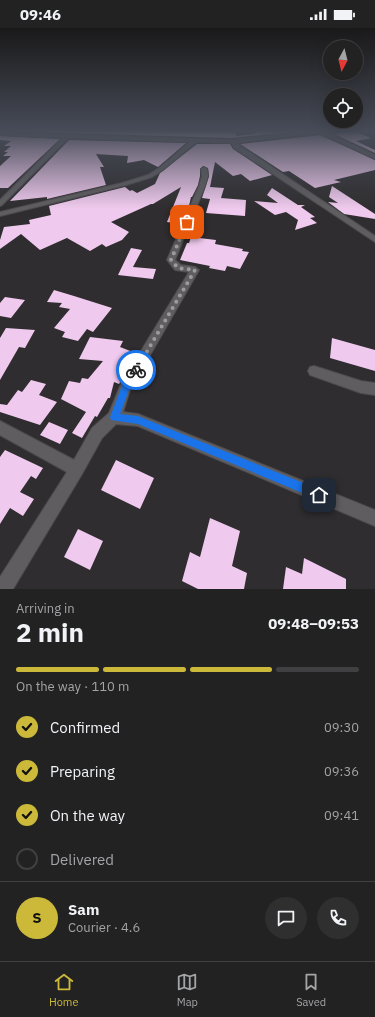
<!DOCTYPE html>
<meta charset="utf-8">
<style>
:root{--surface:#232223;--page:#2f2f30;--text:#f1f3f6;--muted:#a3a4a6;--line:#403f41;--accent:#ccb939}
body{margin:0;font-family:"IBM Plex Sans",sans-serif;background:var(--page);color:var(--text);height:100vh;display:flex;flex-direction:column;font-size:15px;white-space:nowrap}
*{box-sizing:border-box;margin:0}
p{font-size:13px;color:var(--muted)}
.icon{flex:none;width:22px;height:22px;fill:none;stroke:currentColor;stroke-width:2;stroke-linecap:round;stroke-linejoin:round}
.map{position:relative;height:561px;overflow:hidden}
.side{display:flex;flex-direction:column;background:var(--surface);flex:1}
.side>*{flex:none}
.needle{width:26px;rotate:187deg}
.fabs{position:absolute;left:323px;top:12px;display:grid;gap:8px}
.fabs a{display:grid;place-items:center;width:40px;height:40px;border-radius:50%;background:var(--surface);box-shadow:0 4px 16px #0002,0 0 0 1px var(--line);font-size:20px}
.pin{position:absolute;display:grid;place-items:center;width:34px;height:34px;color:#fff;margin:-17px;border-radius:8px;box-shadow:0 2px 6px #0006}
.courier{position:absolute;display:grid;place-items:center;width:40px;height:40px;margin:-20px;border:3px solid #1a73e8;border-radius:50%;background:#fff;color:#222;box-shadow:0 1px 5px #0007}
.summary em{font-style:normal;font-weight:800}
.summary div{display:flex;flex-direction:column-reverse}
.summary{display:flex;align-items:center;justify-content:space-between;height:68px;padding:0 16px}
h1{font-size:26px;font-weight:800;line-height:30px}
.bar{display:grid;grid-template-columns:repeat(4,1fr);gap:6px 4px;align-content:center;height:48px;padding:0 16px}
.bar i{height:5px;border-radius:3px;background:var(--line)}
.bar .active{background:var(--accent)}
.bar p{grid-column:span 4}
.line{display:flex;align-items:center;gap:10px;padding:0 16px;border-top:1px solid var(--line)}
.line div{flex:1}
.round{display:grid;place-items:center;flex:none;width:42px;height:42px;border-radius:21px;background:var(--page)}
ol{padding:0 16px;list-style:none}
li{display:flex;align-items:center;gap:12px;height:44px}
li p{margin-inline-start:auto}
li .icon{padding:4px;border-radius:50%;background:var(--accent);color:#111;stroke-width:4}
li:last-child{color:var(--muted)}
li i{width:22px;height:22px;border:2px solid var(--line);border-radius:50%}
.status{display:flex;justify-content:space-between;align-items:center;height:28px;padding:0 20px;background:var(--surface);direction:ltr}
.status svg{height:11px;fill:currentColor}
.tabs{display:flex;justify-content:space-around;align-items:center;height:56px;border-top:1px solid var(--line);background:var(--surface);font-size:11px;color:var(--muted)}
.tabs a{display:grid;justify-items:center;gap:2px}
.tabs .active{color:var(--accent)}
.map>svg:first-child{display:block}
</style>
<div class="status"><b>09:46</b><svg viewBox="0 0 49 12"><path d="M0 12V9h3v3zM5 12V6h3v6zM10 12V3h3v9zM15 12V0h3v12zM26 1h20v11H26zM47 4h2v5h-2z"/></svg></div>
<div class="map">
<svg width="375" height="561" viewBox="0 0 375 561">
<rect width="100%" height="100%" fill="#2f2d2f"/>
<path fill="#f0caee" d="M0 103H193L219 104V103H222L236 104V108L253 106 258 103H302L232 110Z
M354 103 371 110 356 113 375 122V125L334 106Z
M320 107 375 132V142L334 152 341 154 315 160 289 143 283 144 240 116Z
M0 108 60 111 8 160H0V138L11 128H3L8 124H4L11 118H4L11 113 0 112Z
M69 112 186 115 158 139 144 132 127 135 128 128 96 126 104 139H100L106 157 47 171V169L10 173Z
M197 116H230L233 121 272 147 250 153 241 146 233 148 215 134 210 159 224 160 221 170 246 172 245 188 206 185 210 171 202 170 209 148 208 140 203 138 200 141V148L198 157 192 169H191L189 178 180 196 167 194 181 159 153 176H151L111 194 129 204 122 212 106 219 102 216 90 223 67 210 69 209 40 222 21 206 0 221V212L4 199 30 196 29 192 51 187 49 178 125 159 130 163 132 162 137 165 155 156 160 145Z
M332 158 375 186V191L344 186 328 174 338 175 329 169Z
M272 160 298 177H305L301 179 315 189 310 190 317 195 295 202 298 192 286 184 275 187 254 173 278 175 267 167Z
M191 209 216 212 215 216 243 221 242 223 249 224 240 241 227 238 225 243 209 240 210 238 180 232 187 215H189Z
M131 220 142 222 133 239 156 241 153 251 118 247Z
M54 262 74 268 112 280 93 304 87 301 78 313 62 309 65 304 54 300 70 281 59 279 62 275 47 274Z
M5 269 25 272 11 290 0 288V275Z
M6 300 35 302 25 320 19 319 0 352V310Z
M90 309 123 313 120 319 138 326 119 356 114 354 110 370H108L97 389 95 388 82 410 72 405 86 384 61 371 69 353 80 355 82 350 88 351 103 333 79 331Z
M332 310 375 322V343L330 330Z
M31 352 46 356 39 367 57 374 40 397 0 384V376L7 377 18 362 22 364Z
M49 394 68 402 60 416 40 407Z
M5 422 43 440 36 451 31 448 20 464 34 471 23 488 10 480 0 496V429Z
M116 432 154 450 140 481 101 462Z
M210 490 240 503 232 538 247 545 244 561H198L182 553 190 524 200 529Z
M78 501 103 513 90 542 64 529Z
M304 530 346 551V561H283L286 539 302 546Z"/>
<g fill="none" stroke-linecap="round" stroke-linejoin="round">
<defs>
<path id="minor" d="M313 103H324L375 127V131L320 105 236 115 375 208V214L234 120 231 115 196 114 163 142 152 149 126 157 0 188V184L122 155 148 147 159 140 190 114 68 110 2 177 0 178V172L63 110 0 107V105L232 112Z
M204 139 207 141 208 148 205 158 175 232 181 237 195 239 199 242 130 362 123 384 138 386 375 482V498L138 398 116 396 102 410 82 446 13 561H0V549L67 444 0 407V393L74 432 92 400 109 385 121 356 189 244 175 242 167 232 199 158 202 148 201 141Z
M314 338 361 353 375 355V367L361 365 310 347 308 343 310 339Z"/>
</defs>
<use href="#minor" stroke="#4d4b4d" stroke-width="2"/>
<use href="#minor" fill="#5f5d5f" fill-rule="evenodd"/>
</g>
<linearGradient id="sky" x2="0" y2="1"><stop stop-color="#1a191a"/><stop offset="0.57" stop-color="#474c58"/><stop offset="1" stop-color="#474c58" stop-opacity="0"/></linearGradient>
<rect width="375" height="181" fill="url(#sky)"/>
<path fill="#1a73e8" d="M136 339 140 342 129 362 120 386 138 388 323 463 324 467 323 470 319 472 138 396 111 392 110 389 122 358 134 340Z"/>
<g fill="none" stroke-linecap="round" stroke-linejoin="round">
<path stroke="#9d9c9d" stroke-width="4" stroke-dasharray="0 7.2" d="M136 342 195 242 178 240 171 232 187 194"/>
</g>
</svg>
<div class="fabs">
<a><svg class="needle" viewBox="-14 -14 28 28"><path d="M0-13l5 13h-10z" fill="#e53935"/><path d="M0 13l5-13h-10z" fill="#a3a4a6"/></svg></a>
<a><svg class="icon" aria-label="locate" viewBox="0 0 24 24"><circle cx="12" cy="12" r="6"/><path d="M12 2v4M12 18v4M2 12h4M18 12h4"/></svg></a>
</div>
<div class="pin" style="left:187px;top:194px;background:#ea580c"><svg class="icon" aria-label="bag" viewBox="0 0 24 24"><path d="M5 8h14l-1 12H6zM9 8a3 3 0 0 1 6 0"/></svg></div>
<div class="pin" style="left:319px;top:467px;background:#1f2937"><svg class="icon" aria-label="home" viewBox="0 0 24 24"><path d="M3 11l9-7 9 7M6 9v11h12V9"/></svg></div>
<div class="courier" style="left:136px;top:342px"><svg class="icon" aria-label="bike" viewBox="0 0 24 24"><circle cx="6" cy="16" r="4"/><circle cx="18" cy="16" r="4"/><path d="M6 16l4-8h5l3 8M10 8l3 8H6M13 5h3"/></svg></div>
</div>
<section class="side">
<div class="summary"><div><h1>2 min</h1><p>Arriving in</p></div><em>09:48–09:53</em></div>
<div class="bar"><i class="active"></i><i class="active"></i><i class="active"></i><i></i><p>On the way · 110 m</p></div>
<ol>
<li><svg class="icon" aria-label="check" viewBox="0 0 24 24"><path d="M5 12l5 5 9-10"/></svg>Confirmed<p>09:30</p></li>
<li><svg class="icon" aria-label="check" viewBox="0 0 24 24"><path d="M5 12l5 5 9-10"/></svg>Preparing<p>09:36</p></li>
<li><svg class="icon" aria-label="check" viewBox="0 0 24 24"><path d="M5 12l5 5 9-10"/></svg>On the way<p>09:41</p></li>
<li><i></i>Delivered</li>
</ol>
<div class="line" style="height:72px"><b class="round" style="background:var(--accent);color:#111">S</b><div><b>Sam</b><p>Courier · 4.6</p></div><a class="round"><svg class="icon" aria-label="chat" viewBox="0 0 24 24"><path d="M4 5h16v11H9l-5 4z"/></svg></a><a class="round"><svg class="icon" aria-label="phone" viewBox="0 0 24 24"><path d="M5 4h4l2 5-3 2q2 4 5 5l2-3 5 2v4C11 20 4 13 5 4z"/></svg></a></div>
</section>
<nav class="tabs">
<a class="active"><svg class="icon" aria-label="home" viewBox="0 0 24 24"><path d="M3 11l9-7 9 7M6 9v11h12V9"/></svg>Home</a>
<a><svg class="icon" aria-label="map" viewBox="0 0 24 24"><path d="M3 6l6-2 6 2 6-2v14l-6 2-6-2-6 2zM9 4v14M15 6v14"/></svg>Map</a>
<a><svg class="icon" aria-label="saved" viewBox="0 0 24 24"><path d="M7 4h10v16l-5-4-5 4z"/></svg>Saved</a>
</nav>
